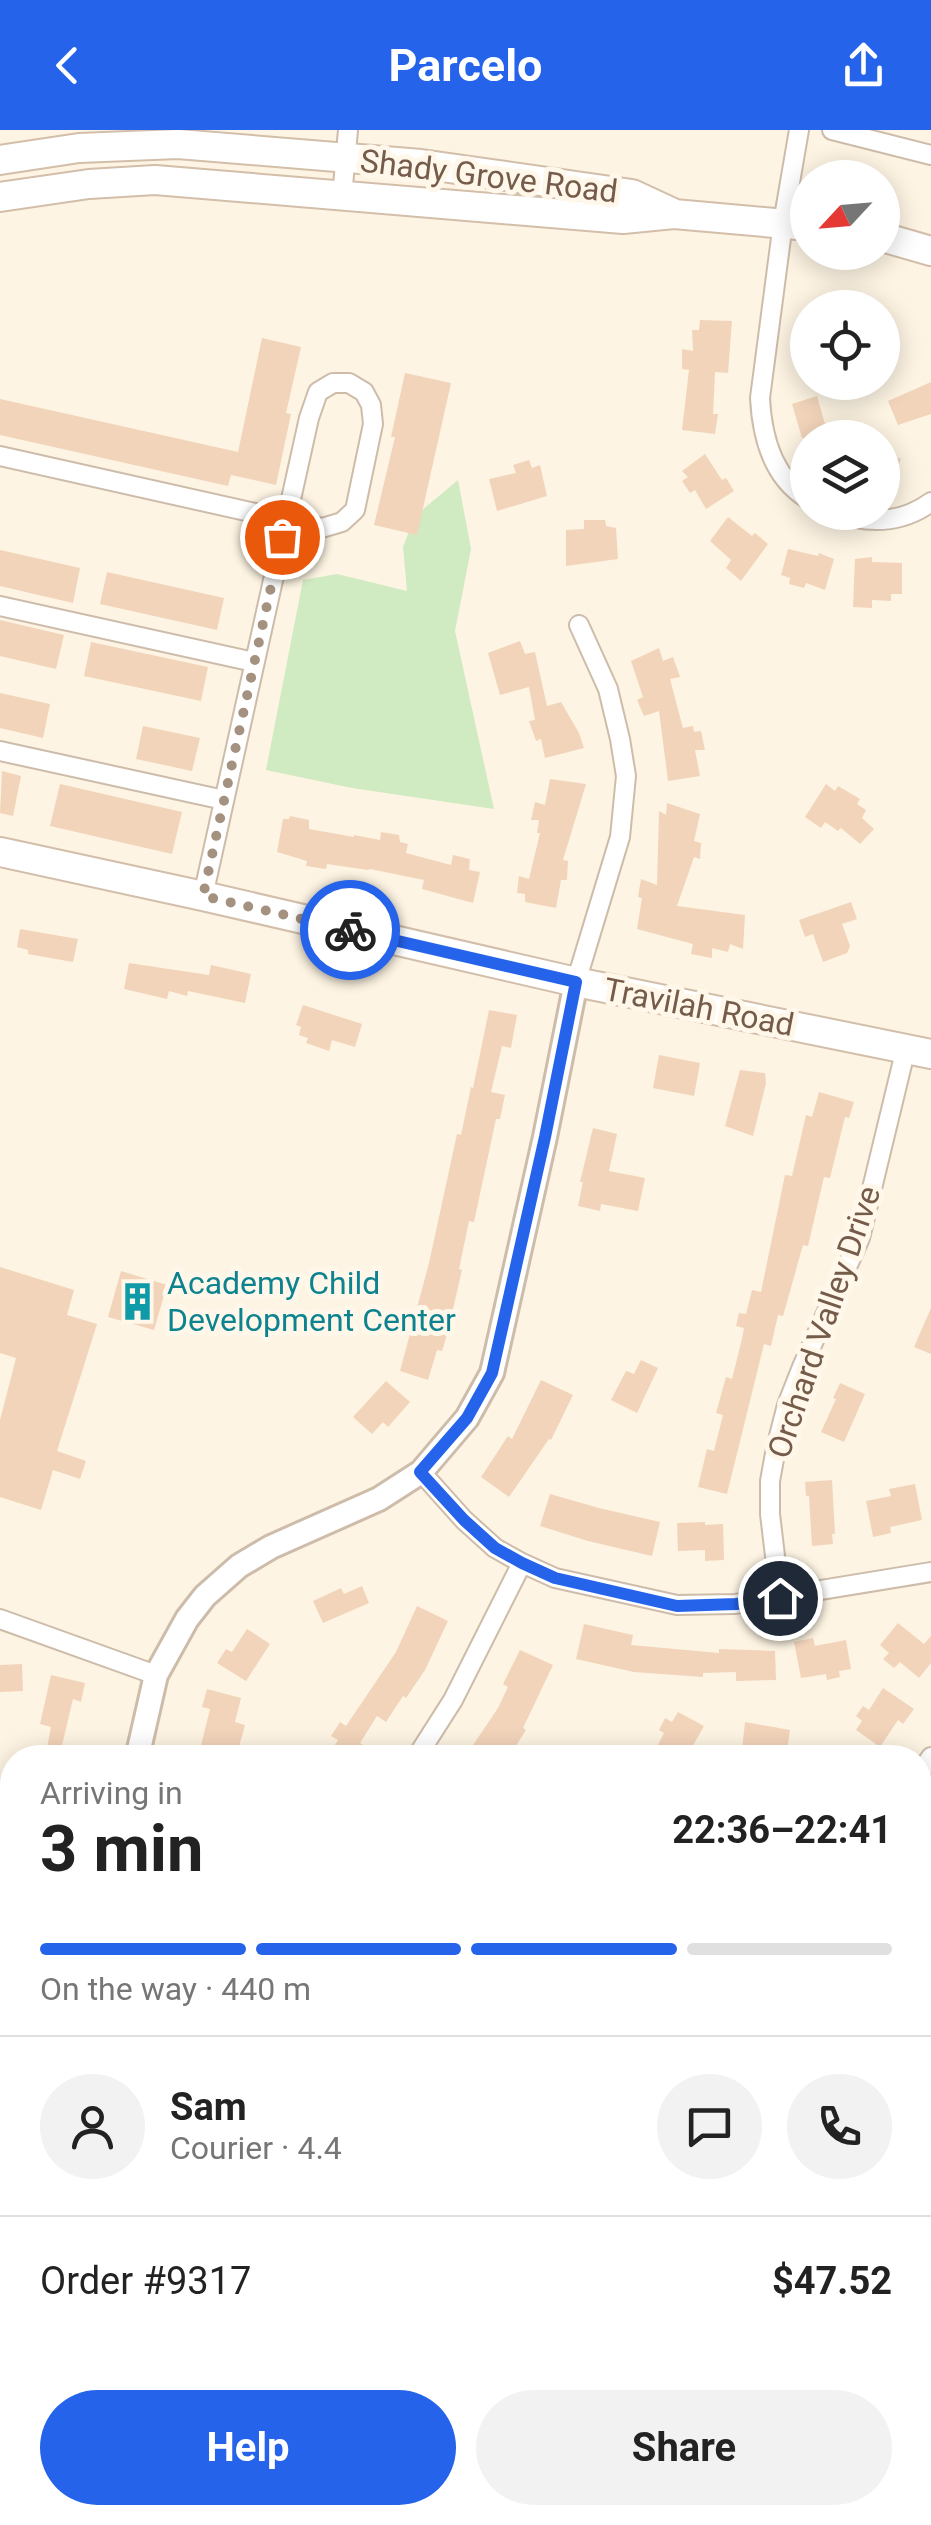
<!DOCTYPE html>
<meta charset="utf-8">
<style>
:root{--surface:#fff;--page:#f2f2f2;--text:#222;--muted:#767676;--line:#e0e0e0;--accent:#2563eb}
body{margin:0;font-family:Roboto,sans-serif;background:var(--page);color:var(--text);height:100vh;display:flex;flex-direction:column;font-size:38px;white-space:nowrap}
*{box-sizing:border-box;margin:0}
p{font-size:32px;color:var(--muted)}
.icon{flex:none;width:55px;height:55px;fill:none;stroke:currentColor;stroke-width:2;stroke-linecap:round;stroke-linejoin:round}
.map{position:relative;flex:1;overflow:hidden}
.sheet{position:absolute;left:0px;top:1615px;width:932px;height:780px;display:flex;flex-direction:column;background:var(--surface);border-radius:40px 40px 0 0;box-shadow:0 5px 25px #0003}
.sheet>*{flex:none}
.needle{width:65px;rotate:244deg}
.buttons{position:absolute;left:790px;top:30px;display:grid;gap:20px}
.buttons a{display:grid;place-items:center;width:110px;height:110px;border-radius:50%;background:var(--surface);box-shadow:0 5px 25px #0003;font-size:50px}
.pin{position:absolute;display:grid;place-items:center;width:85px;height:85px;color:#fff;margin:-42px;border:5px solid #fff;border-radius:50%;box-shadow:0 2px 10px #0007}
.courier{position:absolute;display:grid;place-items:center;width:100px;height:100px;margin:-50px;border:8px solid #2563eb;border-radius:50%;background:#fff;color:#222;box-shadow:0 2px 12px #0007}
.headline em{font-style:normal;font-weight:700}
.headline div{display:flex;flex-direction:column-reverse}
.headline{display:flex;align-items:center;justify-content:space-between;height:170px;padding:0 40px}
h1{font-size:65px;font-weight:700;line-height:75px}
.bar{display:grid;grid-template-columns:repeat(4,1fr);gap:15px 10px;align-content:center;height:120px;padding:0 40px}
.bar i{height:12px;border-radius:8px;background:var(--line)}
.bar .selected{background:var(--accent)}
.bar p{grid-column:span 4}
.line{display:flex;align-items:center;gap:25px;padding:0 40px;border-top:2px solid var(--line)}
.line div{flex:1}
.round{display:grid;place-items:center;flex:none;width:105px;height:105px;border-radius:52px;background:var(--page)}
.primary-button{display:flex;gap:20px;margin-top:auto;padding:20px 40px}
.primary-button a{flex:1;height:115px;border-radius:60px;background:var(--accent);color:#fff;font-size:40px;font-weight:700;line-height:115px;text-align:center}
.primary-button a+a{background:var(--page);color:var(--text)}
header{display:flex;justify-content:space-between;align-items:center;height:130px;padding:0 40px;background:var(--accent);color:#fff;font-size:45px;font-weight:700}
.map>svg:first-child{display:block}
</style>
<header><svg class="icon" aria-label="back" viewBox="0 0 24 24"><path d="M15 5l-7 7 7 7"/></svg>Parcelo<svg class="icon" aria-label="share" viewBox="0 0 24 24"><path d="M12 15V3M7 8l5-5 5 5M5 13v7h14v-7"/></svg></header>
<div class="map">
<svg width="931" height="2395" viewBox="0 0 931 2395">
<rect width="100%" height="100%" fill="#fdf4e3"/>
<path fill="#d0eac2" d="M458 350 471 419 455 501 494 679 352 658 266 640 303 450 337 444 407 461 403 417 415 386Z
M931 2162V2254L920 2257V2166Z"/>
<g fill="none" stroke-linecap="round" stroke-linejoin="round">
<path stroke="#9eccd8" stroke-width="5" d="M871 2382 875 2395"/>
</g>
<path fill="#f2d4ba" d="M700 190 732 191 728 243 715 242 713 284H718L715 304 682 300 689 240 682 239V219L693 221 692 200H699Z
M262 208 301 217 286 283 291 284 276 355 231 345 228 356 0 305V269L238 322Z
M405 243 451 253 417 405 374 395 395 307H391Z
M931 252V284L898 295 888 271Z
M817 266 829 308H802L792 274Z
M882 321 901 329 883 374H882Z
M705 324 722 350 726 348 734 361 706 379 695 360 690 363 682 351 688 347 682 341Z
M529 330 532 338 540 335 547 366 497 381 489 349 516 343 513 335Z
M728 387 752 406 755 403 768 414 741 451 726 438 731 430 710 411Z
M584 390H605L606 396 616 398 618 429 566 436V400L584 399Z
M788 419 818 426 819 423 834 429 825 460 806 453 804 458 789 454 790 448 781 445Z
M0 420 80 438 73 473 0 456Z
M872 427V432L902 433V464H891V471L872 470V478L853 477 855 429Z
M107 442 224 468 217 500 100 474Z
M0 490 64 505 56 539 0 526Z
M520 511 525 524 535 522 547 576 561 572 579 603 584 618 545 628 541 609 536 611 529 591 535 590 529 557 500 565 488 523Z
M91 512 208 537 201 571 84 546Z
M659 518 663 531 673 527 680 547 670 549 683 598 693 596 694 602 701 601 705 620H695L700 646 668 651 659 581 644 586 637 570 643 567 631 531Z
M0 563 50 574 43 608 0 598Z
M143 596 200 608 192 641 136 629Z
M2 641 21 646 13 686 0 683Z
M550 649 586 654 563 730 568 731 567 750H561L556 778 525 772V764L517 763 519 746 529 749 540 703H537L539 690H531L535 672 545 675Z
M60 654 182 682 172 724 50 696Z
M826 654 835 661 838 656 860 669 857 674 866 680 862 688 874 699 860 714 841 698 838 701 825 692 821 698 805 687Z
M667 673 700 684 694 711 701 713 700 729 694 727 677 776 745 785 743 819 730 814 728 822 712 818V828L691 824 693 814 637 799 642 768 638 767 641 749 657 755 659 681 666 685Z
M290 686 309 690V699L354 707V705L380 710 381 702 399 705 400 712 408 714 406 723 451 735 453 725 470 729 469 740 480 742 473 773 422 759 424 750 370 739 368 740 327 734 326 739 306 736 307 731 277 722 283 689H289Z
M851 772 857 789 842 794 850 816 847 823 823 832 813 804 805 807 799 790Z
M20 799 78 809 73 832 28 824V820L17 817Z
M129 833 209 845 211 835 251 844 245 873 188 861 187 866 169 861 167 869 124 859Z
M303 875 362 894 355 917 332 910 329 921 306 913 308 908 299 905 301 897 296 895Z
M489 880 517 885 511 918 502 916 491 962 505 965 500 989H496L474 1092 469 1091 459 1139 462 1140 447 1205 442 1221 437 1220 428 1250 400 1241 429 1133 457 1004 461 1005 471 957 473 958Z
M659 925 700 933 694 966 653 958Z
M740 940 765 943 766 953 753 1006 725 996Z
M819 962 854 972 849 988 845 987 830 1048 824 1047 808 1116 803 1115 783 1186 778 1185 771 1216 764 1214 727 1364 698 1357 707 1319 714 1321 723 1285 716 1283 726 1247 732 1249 742 1209 744 1198 736 1196 739 1183 746 1184 752 1160 761 1162 785 1045 792 1046 806 985 812 987Z
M593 998 617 1004 609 1041 645 1048 638 1081 601 1074 600 1081 578 1076 583 1052H580Z
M0 1137 74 1160 67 1185 97 1194 57 1321 86 1331 80 1349 53 1340 41 1380 0 1367V1290L16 1228 0 1223Z
M121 1141 167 1155 154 1200 108 1187Z
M931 1178V1224L914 1217Z
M641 1230 658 1238 637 1283 611 1270 626 1241 634 1244Z
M541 1250 573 1265 551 1310 549 1309 509 1367 481 1347 508 1306 512 1309Z
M386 1251 410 1272 388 1297 383 1292 372 1304 353 1287Z
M840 1253 865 1264 844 1312 821 1302 836 1269 833 1268Z
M832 1350 835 1404H832L833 1414 812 1416 809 1366H806L805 1352Z
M915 1354 922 1390 890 1397 891 1403 873 1407 866 1371 891 1366 889 1359Z
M550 1364 599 1378 660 1392 652 1426 588 1411 540 1396Z
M705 1392V1395L723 1394 724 1430 705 1431V1420L678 1421 677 1393Z
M362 1456 369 1473 323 1493 313 1471 341 1458 344 1464Z
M417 1476 448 1491 425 1540 406 1568 403 1566 386 1592 377 1586 360 1613 384 1628H327L338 1610 331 1606 340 1592 346 1596 396 1522Z
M898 1493 924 1514 931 1506V1533L919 1548 900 1532 894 1538 883 1529 889 1523 880 1515Z
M584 1494 633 1505 631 1515 719 1523V1519L775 1521 776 1550 736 1551V1542L703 1543V1547L634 1542 576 1529Z
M247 1499 270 1514 246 1551 217 1533 226 1519 232 1522Z
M813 1508 815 1516 846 1510 851 1539 839 1541 840 1547 827 1550 826 1544 801 1548 794 1512Z
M520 1520 553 1535 523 1598 526 1600 508 1628H479L469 1621 498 1578 508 1557 503 1554Z
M22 1534 23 1561 0 1562V1535Z
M51 1545 85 1553 81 1572 73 1569 59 1628H45L51 1597 40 1594Z
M883 1558 914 1579 903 1594 898 1590 880 1617 856 1600 862 1591 856 1586 863 1576 869 1580Z
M207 1559 241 1568 235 1592 245 1595 236 1628H198L210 1579 202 1577Z
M678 1582 704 1596 686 1628H651L664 1603 659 1600 665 1588 672 1592Z
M745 1592 790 1600 786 1628H768V1624L742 1620Z"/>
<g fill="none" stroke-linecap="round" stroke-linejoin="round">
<defs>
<path id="minor" d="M799 0 783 93 760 268C762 307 773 348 808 369
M832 0 931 25
M342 67 348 0
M0 326 286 390 322 398 342 392 355 380 373 294 371 275 364 262 349 253H333L318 262 309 288 203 766
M833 382C867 394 901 394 931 372
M0 476 254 532
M0 621 224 670
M576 852 620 707 626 646 620 609 608 559 579 495
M421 1342 464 1390 495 1418 522 1433 555 1448 677 1475 735 1474 931 1442
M780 1468 770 1384V1351L776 1318 787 1275 802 1237 860 1108 906 918
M0 1489 156 1545
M416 1628 453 1570 522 1433
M920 1643 931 1627
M0 1967 12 1970
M920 2046 931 2042
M0 2337 12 2341
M513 2382 532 2395"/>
<path id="tertiary" d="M137 1628 156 1545 187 1489 205 1466 239 1436 271 1417 379 1369 421 1342 467 1288 492 1243 545 1007 576 852
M0 2212 12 2158"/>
<path id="secondary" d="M0 30 79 18 178 14 421 34 632 64 673 83
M0 67 89 54 155 50 623 89 674 84 808 96
M882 107 931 121
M0 722 203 766 576 852 931 924"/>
</defs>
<use href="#minor" stroke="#cebcaa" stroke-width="22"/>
<use href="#tertiary" stroke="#cebcaa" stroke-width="28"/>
<use href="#secondary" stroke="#d3beaa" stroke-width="32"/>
<use href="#minor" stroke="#fff" stroke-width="18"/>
<use href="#tertiary" stroke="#fff" stroke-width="22"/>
<use href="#secondary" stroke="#fff" stroke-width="28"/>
</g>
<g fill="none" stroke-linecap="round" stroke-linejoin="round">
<path stroke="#a5917f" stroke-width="10" stroke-dasharray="0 18" d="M282 407 203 766 350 800"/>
<path stroke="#2563eb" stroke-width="12" d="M350 800 576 852 545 1007 492 1243 467 1288 420 1342 464 1390 495 1418 522 1433 555 1448 677 1476 736 1474 780 1468"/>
</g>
<defs>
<symbol id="building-bare" viewBox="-9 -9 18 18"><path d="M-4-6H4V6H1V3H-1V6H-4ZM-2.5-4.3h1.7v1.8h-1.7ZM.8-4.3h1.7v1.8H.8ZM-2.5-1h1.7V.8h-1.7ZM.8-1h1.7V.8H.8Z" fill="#0f9aa8" stroke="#fff8ea" stroke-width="2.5" paint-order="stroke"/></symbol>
</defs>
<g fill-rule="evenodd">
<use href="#building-bare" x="110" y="1144" width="55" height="55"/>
</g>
<g text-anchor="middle" stroke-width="10" stroke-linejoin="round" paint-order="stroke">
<g font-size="32" fill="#755b49" stroke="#fff8ea">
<text transform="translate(489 46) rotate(7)" y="11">Shady Grove Road</text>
<text transform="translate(699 877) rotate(11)" y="11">Travilah Road</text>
<text transform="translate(824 1192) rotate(-71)" y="11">Orchard Valley Drive</text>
</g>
<g font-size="32" fill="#0d838f" stroke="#fff8ea" text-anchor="start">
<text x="167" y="1164">Academy Child<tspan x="167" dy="37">Development Center</tspan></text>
</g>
</g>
</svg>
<div class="buttons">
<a><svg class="needle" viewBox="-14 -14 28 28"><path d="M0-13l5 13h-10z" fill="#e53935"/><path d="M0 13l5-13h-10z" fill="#767676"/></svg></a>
<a><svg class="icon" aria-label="locate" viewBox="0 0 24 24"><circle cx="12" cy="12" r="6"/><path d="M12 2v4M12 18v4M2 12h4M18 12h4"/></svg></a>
<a><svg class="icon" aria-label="layers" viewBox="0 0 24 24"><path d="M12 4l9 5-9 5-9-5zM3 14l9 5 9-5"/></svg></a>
</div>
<div class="pin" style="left:282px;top:407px;background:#ea580c"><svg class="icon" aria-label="bag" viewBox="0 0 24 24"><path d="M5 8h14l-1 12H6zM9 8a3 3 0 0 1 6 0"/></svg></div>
<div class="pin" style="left:780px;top:1468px;background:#1f2937"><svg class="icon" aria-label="home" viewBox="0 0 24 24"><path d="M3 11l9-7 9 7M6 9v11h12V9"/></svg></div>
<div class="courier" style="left:350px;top:800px"><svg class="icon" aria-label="bike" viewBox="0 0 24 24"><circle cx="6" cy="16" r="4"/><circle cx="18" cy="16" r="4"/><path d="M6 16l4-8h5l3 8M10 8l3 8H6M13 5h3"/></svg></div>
<section class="sheet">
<div class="headline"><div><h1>3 min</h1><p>Arriving in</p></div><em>22:36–22:41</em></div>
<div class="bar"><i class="selected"></i><i class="selected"></i><i class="selected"></i><i></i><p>On the way · 440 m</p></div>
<div class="line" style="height:180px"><a class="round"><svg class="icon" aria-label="person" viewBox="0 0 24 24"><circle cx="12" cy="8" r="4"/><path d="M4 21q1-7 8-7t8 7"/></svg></a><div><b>Sam</b><p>Courier · 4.4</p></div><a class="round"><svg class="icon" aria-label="chat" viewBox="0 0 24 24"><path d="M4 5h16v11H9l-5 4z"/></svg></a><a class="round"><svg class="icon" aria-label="phone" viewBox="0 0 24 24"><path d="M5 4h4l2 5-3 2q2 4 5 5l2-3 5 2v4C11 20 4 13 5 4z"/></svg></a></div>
<div class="line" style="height:130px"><div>Order #9317</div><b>$47.52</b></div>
<div class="primary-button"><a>Help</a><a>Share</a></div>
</section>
</div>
